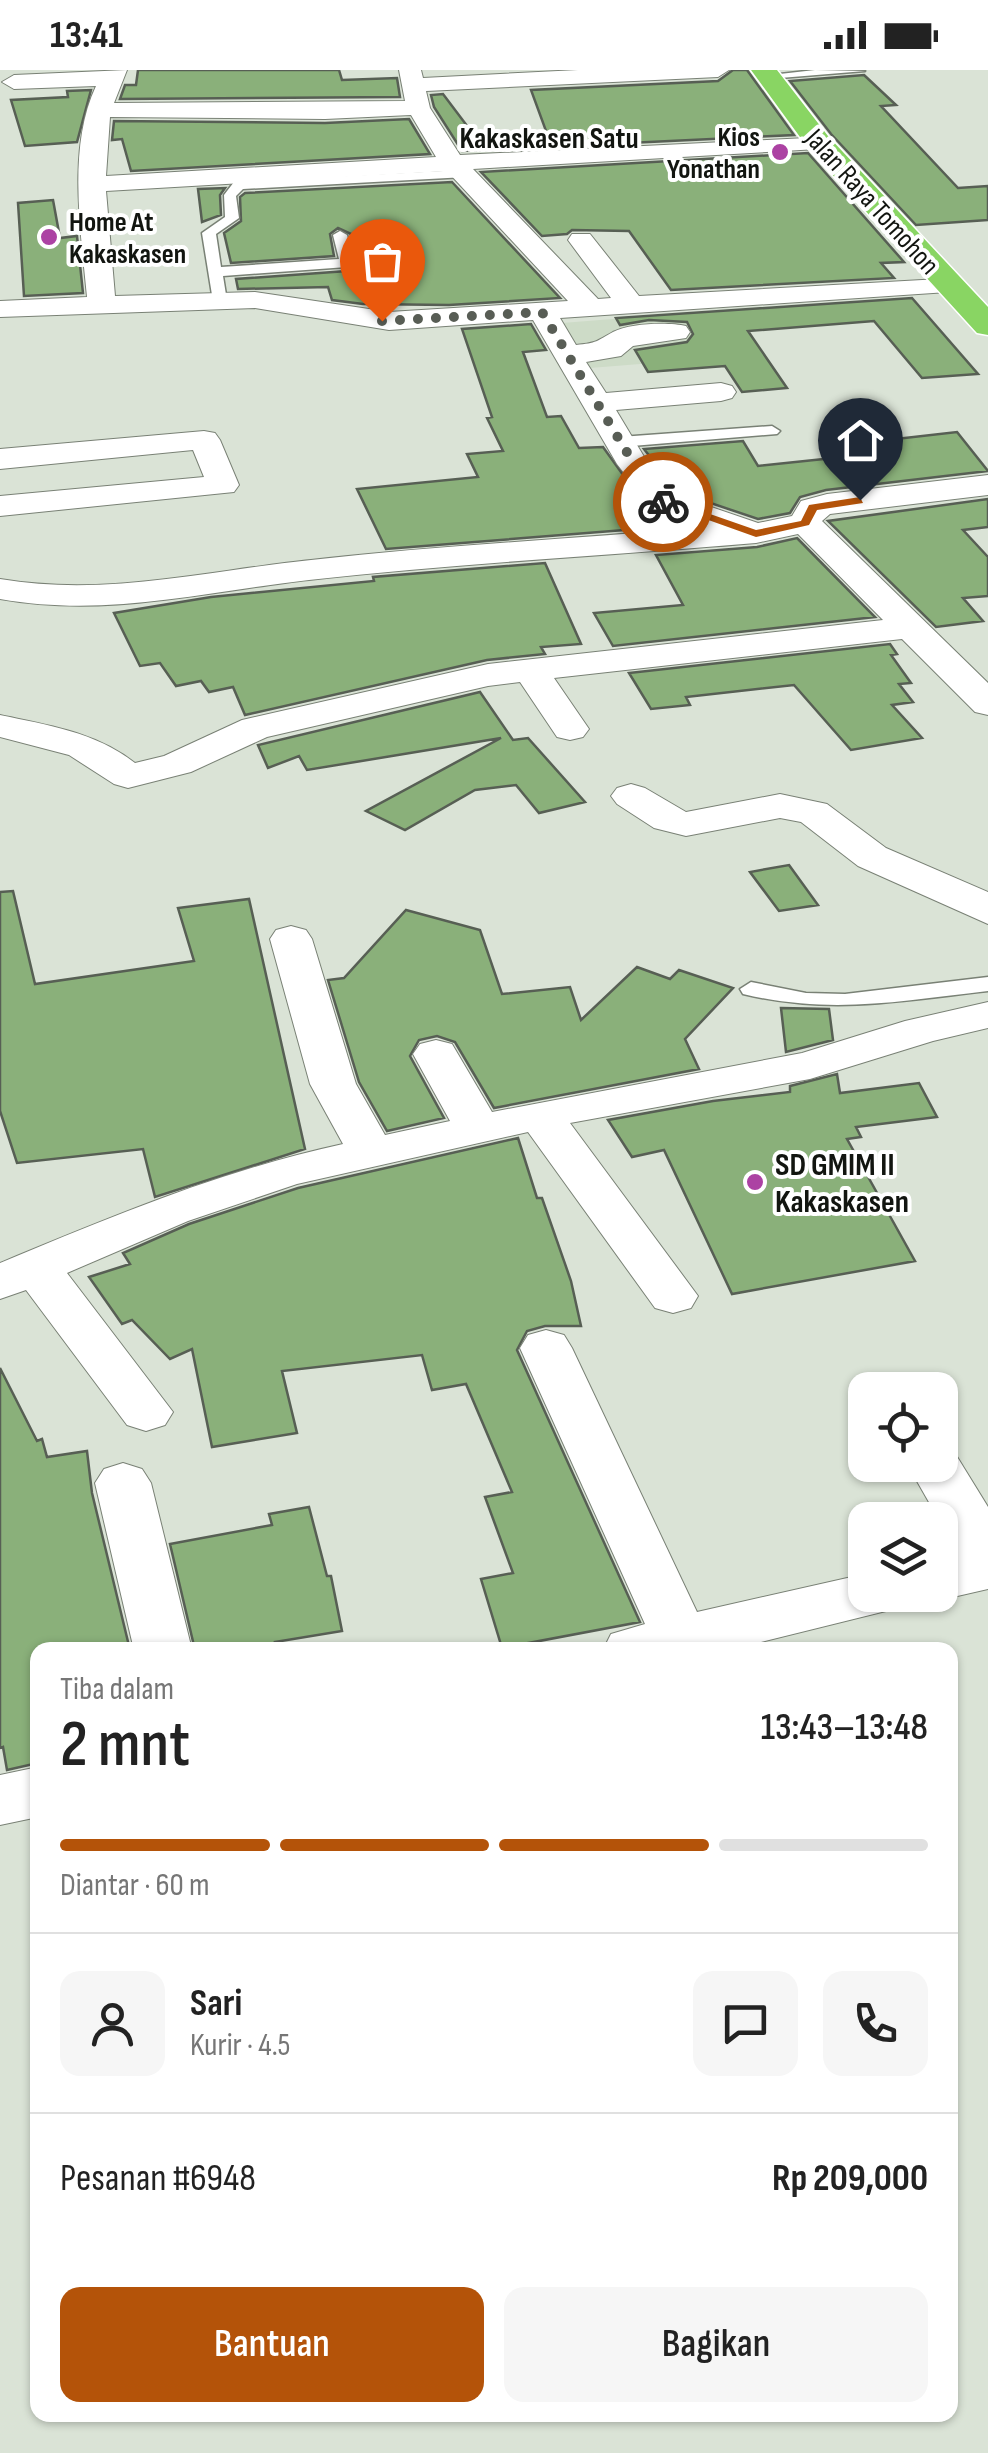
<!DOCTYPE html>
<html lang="id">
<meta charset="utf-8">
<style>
:root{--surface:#fff;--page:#f6f6f6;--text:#222;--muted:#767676;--line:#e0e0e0;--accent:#b45309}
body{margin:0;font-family:"Sofia Sans Condensed",sans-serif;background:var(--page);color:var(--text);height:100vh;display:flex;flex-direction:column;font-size:38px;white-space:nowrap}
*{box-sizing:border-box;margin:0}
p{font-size:32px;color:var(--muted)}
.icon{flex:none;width:55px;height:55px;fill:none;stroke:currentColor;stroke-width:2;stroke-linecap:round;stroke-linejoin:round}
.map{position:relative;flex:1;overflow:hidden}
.sheet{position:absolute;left:30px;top:1572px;width:928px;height:780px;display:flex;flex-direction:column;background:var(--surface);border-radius:20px;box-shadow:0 2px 8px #0004}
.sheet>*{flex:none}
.buttons{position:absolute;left:848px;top:1302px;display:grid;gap:20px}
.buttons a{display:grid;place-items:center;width:110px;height:110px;border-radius:20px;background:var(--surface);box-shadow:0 2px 8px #0004;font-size:50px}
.pin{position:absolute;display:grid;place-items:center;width:85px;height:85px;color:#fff;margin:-102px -42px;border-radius:50% 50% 50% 0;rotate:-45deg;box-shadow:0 0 10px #0007}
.pin .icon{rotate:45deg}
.courier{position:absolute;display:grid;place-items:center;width:100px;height:100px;margin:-50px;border:8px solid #b45309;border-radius:50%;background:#fff;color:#222;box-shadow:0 2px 12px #0007}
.overview em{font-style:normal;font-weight:600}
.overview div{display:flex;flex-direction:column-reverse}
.overview{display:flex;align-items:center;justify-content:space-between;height:170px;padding:0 30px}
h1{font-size:65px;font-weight:600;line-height:75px}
.bar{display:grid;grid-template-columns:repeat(4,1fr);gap:15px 10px;align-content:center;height:120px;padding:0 30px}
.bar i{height:12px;border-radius:8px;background:var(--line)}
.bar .active{background:var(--accent)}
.bar p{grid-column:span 4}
.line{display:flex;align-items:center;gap:25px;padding:0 30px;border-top:2px solid var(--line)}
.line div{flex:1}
.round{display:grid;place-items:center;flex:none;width:105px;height:105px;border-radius:20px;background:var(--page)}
.cta{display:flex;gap:20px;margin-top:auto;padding:20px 30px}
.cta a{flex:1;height:115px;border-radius:20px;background:var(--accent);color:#fff;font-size:40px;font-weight:600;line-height:115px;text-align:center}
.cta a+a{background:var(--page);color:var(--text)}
.status{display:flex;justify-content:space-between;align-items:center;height:70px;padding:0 50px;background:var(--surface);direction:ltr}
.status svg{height:28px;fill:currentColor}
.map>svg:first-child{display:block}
</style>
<div class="status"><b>13:41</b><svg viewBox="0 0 49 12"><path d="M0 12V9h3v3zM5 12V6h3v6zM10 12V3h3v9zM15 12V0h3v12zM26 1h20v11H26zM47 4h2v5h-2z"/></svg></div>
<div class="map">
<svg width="988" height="2383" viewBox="0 0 988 2383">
<rect width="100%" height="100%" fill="#dae3d6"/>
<path fill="#cddbc7" d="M714 241 753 292 703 289 590 298 562 253Z"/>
<path fill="#8ab07a" stroke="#575f54" stroke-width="2.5" d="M138 0H339L342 10 397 8 400 27 120 29 125 15H136Z
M733 0H747L794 65 462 81 434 37 431 25 443 24 480 73 549 69 531 20 718 11Z
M864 5 896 35 881 36 958 118 988 116V150L916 155 831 64 790 11Z
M91 20 77 72 25 76 11 30 68 27 67 21Z
M409 49 430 84 131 101 122 69 112 70 114 51 325 53Z
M808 83 904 192 881 193 894 208 671 220 629 161 572 160 567 164 542 166 481 102Z
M452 112 560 228 449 235 363 234 332 230 328 217 238 219 236 209 347 201 358 192 351 164 338 158 330 164 334 186 231 193 224 163 241 151 240 127 245 123Z
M225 118 220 125 221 145 202 152 198 119Z
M53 130 60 168 77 166 83 223 24 226 18 133Z
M912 228 978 304 922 308 874 251 748 261 787 318 742 322 725 296 648 302 635 280 687 272 693 264 687 252 649 250 620 255 616 248Z
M531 254 546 280 523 282 547 347 561 346 579 378 603 377 649 441 688 455 386 479 357 419 478 407 467 384 503 381 487 348 492 347 462 259Z
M957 362 988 401 826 420 800 427 790 443 758 449 678 422 644 379 743 371 758 396 862 385 852 374Z
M988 429V457L963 460 988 487V526L963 528 983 551 936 557 828 451Z
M797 468 875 547 613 576 594 543 683 535 656 485 757 477Z
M545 493 581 574 541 577 545 584 487 590 245 645 233 617 209 622 201 611 176 616 160 593 140 596 114 543 211 527 374 511 373 507Z
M890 574 897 584 891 585 911 613 899 614 913 632 892 635 922 668 851 680 794 615 686 627 690 635 651 639 629 603Z
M480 622 513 670 528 668 585 732 539 743 516 715 475 720 405 760 366 741 501 668 307 700 299 686 268 698 258 675Z
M789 795 818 835 779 841 750 802Z
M13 821 35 914 194 891 178 838 249 829 305 1079 155 1127 143 1079 17 1093 0 1041V822Z
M406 840 480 860 502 924 570 917 581 950 637 897 670 909 679 900 733 918 685 969 699 999 494 1038 455 972 437 966 419 970 410 986 444 1048 387 1061 359 1012 328 910 344 908Z
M781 938 829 939 833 970 786 982Z
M837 1004 840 1023 919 1013 937 1047 856 1057 861 1067 847 1069 915 1191 732 1224 664 1080 632 1087 608 1050 713 1031 790 1022V1016Z
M518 1068 537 1128H542L571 1211 581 1256H545L527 1261 517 1280 640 1552 502 1578 481 1509 513 1503 485 1427 512 1422 466 1314 432 1320 422 1285 282 1301 297 1363 212 1377 192 1279 170 1289 132 1250 122 1254 89 1207 130 1194 123 1183 189 1154 298 1118Z
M0 1298 37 1371 42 1369 47 1387 87 1381 92 1423 130 1580H38V1693L7 1700 3 1677 0 1678Z
M309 1437 327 1506H331L342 1561 275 1572 276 1576 250 1580H195L170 1474 272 1455 269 1444Z"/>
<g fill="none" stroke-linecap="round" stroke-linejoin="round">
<defs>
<path id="lane" d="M815 0 865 1 768 9 762 6Z
M462 100 468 104 466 107 243 119 236 126 239 148 216 164 221 197 339 189 333 165 340 161 347 165 354 193 347 197 223 206 227 231 220 235 213 231 202 163 225 147 224 125 234 112Z
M772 356 780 361 777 364 620 377 612 372 620 367Z
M988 907V921C900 931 831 945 743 924L740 919 751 912 806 923 845 924Z"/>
<path id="street" d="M127 0 114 33 405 31 399 0H421L423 8 578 0H729L718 7 426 21 430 38 460 85 827 67 830 72 818 79 473 99 598 229 611 228 568 170 572 164H590L639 226 958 208 962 214 958 220 948 222 560 248 576 275C597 273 597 271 613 262 630 253 669 252 686 256L690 262 686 268 633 276 621 286 586 292 606 323 721 313 732 316 736 322 732 328 721 331 616 340 646 390 676 425 758 453 792 446 801 431 827 424 988 405V425L830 444 822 451 988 613V645L975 642 902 569 554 608 589 659 583 667 570 670 557 667 520 612 488 616 267 667 191 702 128 718 114 714 69 685 0 667V645C47 655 96 662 135 693L164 686 242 650 488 594 883 550 798 464 756 473C607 486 458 493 309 510 204 522 106 548 0 529V509C106 527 205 501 311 490 442 475 575 469 707 457L652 439 617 394 533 250 389 260 255 238 0 247V231L87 227C81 162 67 77 96 16L14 19 2 12 14 5ZM411 45 436 87 106 106 110 47 325 49ZM447 101 568 231 389 242 255 222 115 226 106 121Z
M204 361 215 363 220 370 239 415 234 422 0 446V426L204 407 193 380 0 399V379Z
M631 714 645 718 686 742 780 724 827 734 886 778 988 822V854L858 796 801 752 780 748 686 766 654 758 617 734 611 726 617 718Z
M291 856 306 860 312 869 356 1014 385 1065 450 1051 413 984 420 974 436 970 452 974 492 1042 802 983 905 951 988 932V958L933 971 810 1009 570 1053 698 1226 691 1238 673 1243 655 1238 528 1062 297 1114 188 1151 67 1203 173 1342 165 1355 146 1361 127 1355 26 1220 0 1229V1193C113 1146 223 1100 343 1074L310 1014 270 869 276 860Z
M546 1260 564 1265 572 1278 697 1542 865 1504V1525H899L890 1540 729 1580H603L611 1564 645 1554 520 1278 528 1265Z
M940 1380 956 1385 988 1437V1519L940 1530 922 1525H940V1488L958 1483 910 1399 912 1395H940Z
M123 1393 142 1399 151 1413 192 1580H134L95 1413 104 1399Z
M38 1697V1747L0 1755V1705Z"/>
<path id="highway" d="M751 0H777L828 66 988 237V265L977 263 808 78Z"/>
</defs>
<use href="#lane" stroke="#798175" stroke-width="3"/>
<use href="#street" stroke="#798175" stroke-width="2"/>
<use href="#highway" stroke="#fff" stroke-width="3"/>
<use href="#lane" fill="#fff" fill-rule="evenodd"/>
<use href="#street" fill="#fff" fill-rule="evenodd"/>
<use href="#highway" fill="#89d563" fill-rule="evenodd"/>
</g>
<path fill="#b45309" d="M860 427 863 433 817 440 809 455 756 467 658 432 667 429 756 460 801 451 809 435Z"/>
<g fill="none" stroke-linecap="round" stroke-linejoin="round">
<path stroke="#585d55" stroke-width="10" stroke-dasharray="0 18" d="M382 251 542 242 634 394 663 432"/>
</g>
<g fill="#ac42a3" stroke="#fff" stroke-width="4">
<circle cx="780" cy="82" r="10"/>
<circle cx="49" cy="167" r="10"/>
<circle cx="755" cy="1112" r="10"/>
</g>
<g text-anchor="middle" stroke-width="8" stroke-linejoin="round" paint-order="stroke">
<g font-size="28" font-weight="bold" fill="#121510" stroke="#fff" text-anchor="end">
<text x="760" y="76">Kios<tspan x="760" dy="32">Yonathan</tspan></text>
<text x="69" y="161" text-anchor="start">Home At<tspan x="69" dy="32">Kakaskasen</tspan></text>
</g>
<g font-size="28" fill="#121510" stroke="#fff">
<text transform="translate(873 131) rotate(48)" y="10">Jalan Raya Tomohon</text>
</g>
<g font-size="30" font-weight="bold" fill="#121510" stroke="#fff">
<text x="549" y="78">Kakaskasen Satu</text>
</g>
<g font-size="32" font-weight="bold" fill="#121510" stroke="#fff" text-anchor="start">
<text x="775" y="1105">SD GMIM II<tspan x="775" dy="37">Kakaskasen</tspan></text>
</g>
</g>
</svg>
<div class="buttons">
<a><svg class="icon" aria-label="locate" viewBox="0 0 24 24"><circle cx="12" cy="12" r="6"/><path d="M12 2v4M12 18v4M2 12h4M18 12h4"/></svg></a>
<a><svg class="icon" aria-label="layers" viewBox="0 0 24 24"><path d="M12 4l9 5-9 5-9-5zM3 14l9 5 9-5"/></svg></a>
</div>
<div class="pin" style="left:382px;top:251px;background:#ea580c"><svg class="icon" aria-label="bag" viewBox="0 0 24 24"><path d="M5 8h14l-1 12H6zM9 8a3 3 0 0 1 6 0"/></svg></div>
<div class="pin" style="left:860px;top:430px;background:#1f2937"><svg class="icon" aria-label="home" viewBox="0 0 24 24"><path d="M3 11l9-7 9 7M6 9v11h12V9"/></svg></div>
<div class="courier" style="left:663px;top:432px"><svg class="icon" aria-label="bike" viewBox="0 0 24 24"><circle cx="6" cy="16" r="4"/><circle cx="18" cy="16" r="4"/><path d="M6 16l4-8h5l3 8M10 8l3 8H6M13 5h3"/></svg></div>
<section class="sheet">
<div class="overview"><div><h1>2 mnt</h1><p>Tiba dalam</p></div><em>13:43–13:48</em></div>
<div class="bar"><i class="active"></i><i class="active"></i><i class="active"></i><i></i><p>Diantar · 60 m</p></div>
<div class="line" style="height:180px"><a class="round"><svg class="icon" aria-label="person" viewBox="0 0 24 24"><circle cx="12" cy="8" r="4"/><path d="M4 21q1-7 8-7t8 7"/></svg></a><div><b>Sari</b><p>Kurir · 4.5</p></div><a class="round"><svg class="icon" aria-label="chat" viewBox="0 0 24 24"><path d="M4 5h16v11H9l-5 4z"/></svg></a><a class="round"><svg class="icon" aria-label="phone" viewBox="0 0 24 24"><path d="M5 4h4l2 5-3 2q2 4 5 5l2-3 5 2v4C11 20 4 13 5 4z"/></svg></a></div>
<div class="line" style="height:130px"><div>Pesanan #6948</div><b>Rp 209,000</b></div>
<div class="cta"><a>Bantuan</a><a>Bagikan</a></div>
</section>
</div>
